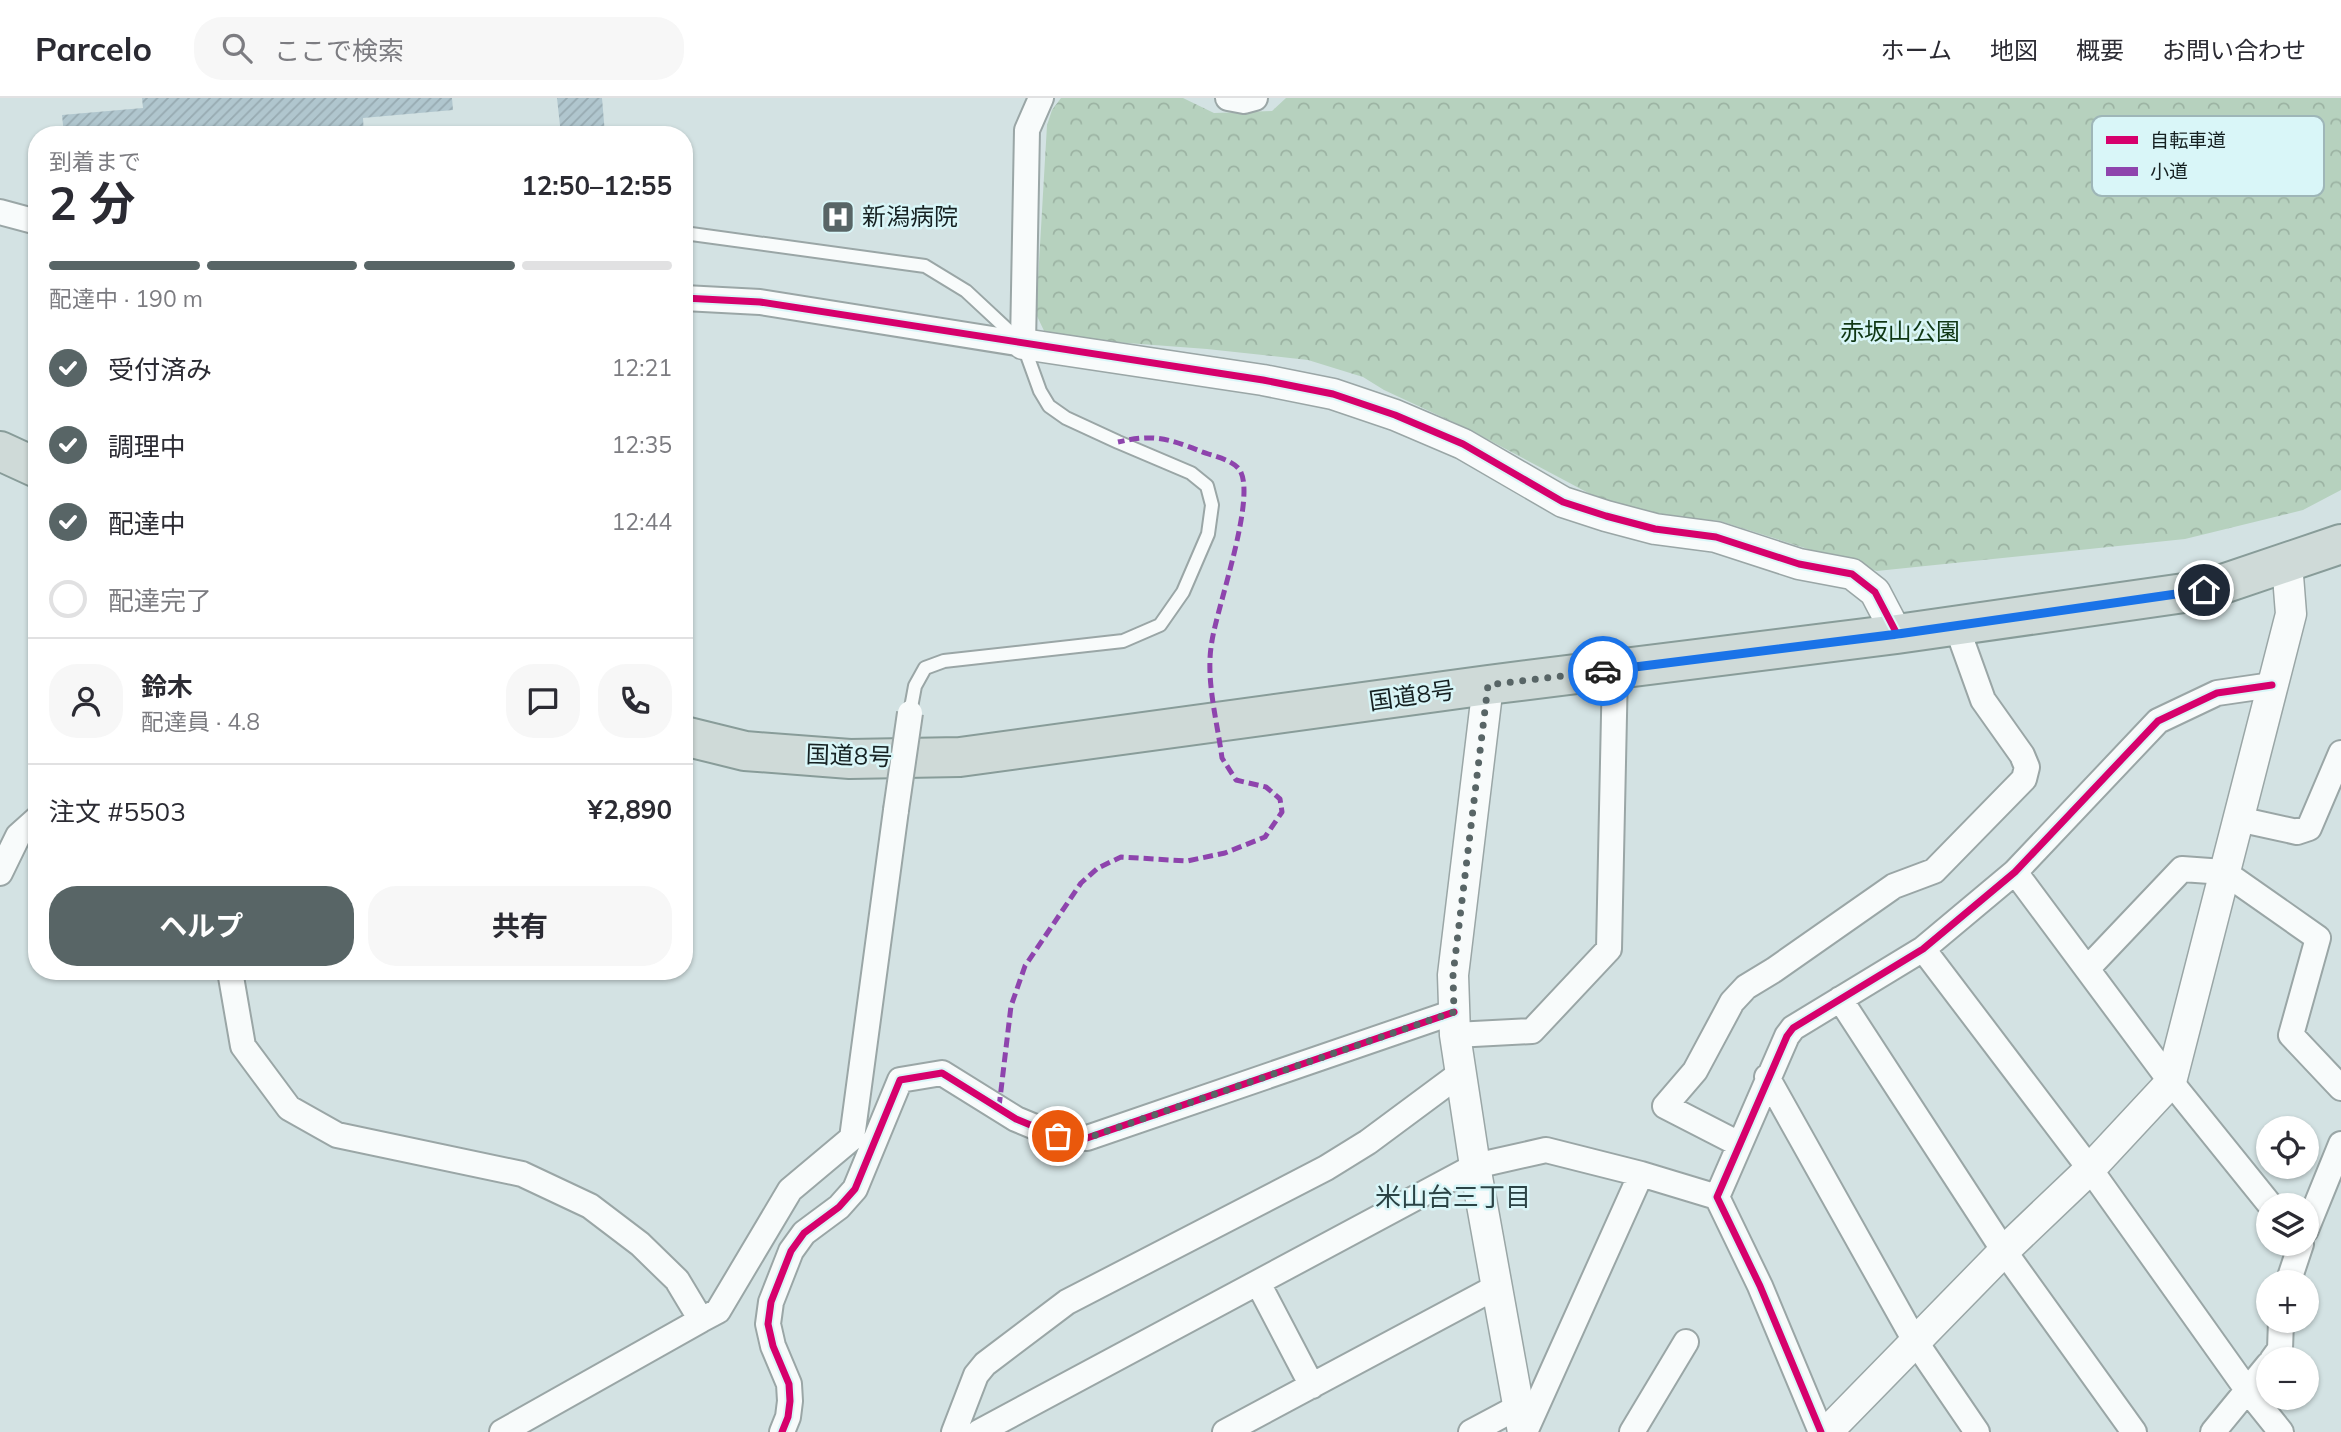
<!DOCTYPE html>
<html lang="ja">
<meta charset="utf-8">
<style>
:root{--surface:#fff;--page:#f7f7f7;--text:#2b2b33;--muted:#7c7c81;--line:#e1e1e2;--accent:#586566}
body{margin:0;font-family:Mulish,"Noto Sans JP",sans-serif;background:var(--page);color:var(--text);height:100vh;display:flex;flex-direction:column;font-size:26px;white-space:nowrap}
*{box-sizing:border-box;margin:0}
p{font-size:23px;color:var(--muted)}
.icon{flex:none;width:38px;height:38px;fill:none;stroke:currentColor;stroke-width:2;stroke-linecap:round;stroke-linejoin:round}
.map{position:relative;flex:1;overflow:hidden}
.details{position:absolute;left:28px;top:28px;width:665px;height:854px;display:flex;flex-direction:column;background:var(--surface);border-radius:28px;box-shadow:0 2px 5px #0004}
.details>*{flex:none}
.controls{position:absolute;left:2256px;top:1018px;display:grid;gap:14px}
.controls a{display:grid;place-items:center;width:63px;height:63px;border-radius:50%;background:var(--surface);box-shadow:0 2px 5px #0004;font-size:35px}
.pin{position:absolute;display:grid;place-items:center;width:60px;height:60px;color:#fff;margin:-30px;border:4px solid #fff;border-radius:50%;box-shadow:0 2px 7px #0007}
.courier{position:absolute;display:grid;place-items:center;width:70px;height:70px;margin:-35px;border:5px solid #1a73e8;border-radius:50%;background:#fff;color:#222;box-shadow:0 2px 9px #0007}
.head em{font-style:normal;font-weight:700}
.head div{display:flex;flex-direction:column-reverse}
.head{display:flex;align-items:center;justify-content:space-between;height:119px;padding:0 21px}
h1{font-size:46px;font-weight:700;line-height:52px}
.bar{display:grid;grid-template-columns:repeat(4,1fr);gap:10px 7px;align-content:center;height:84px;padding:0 21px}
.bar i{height:9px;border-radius:5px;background:var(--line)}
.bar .current{background:var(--accent)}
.bar p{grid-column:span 4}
.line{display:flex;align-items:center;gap:18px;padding:0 21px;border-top:2px solid var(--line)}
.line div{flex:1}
.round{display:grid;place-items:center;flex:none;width:74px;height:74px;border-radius:28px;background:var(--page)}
ol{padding:0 21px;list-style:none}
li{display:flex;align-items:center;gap:21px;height:77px}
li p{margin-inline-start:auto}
li .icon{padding:7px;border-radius:50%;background:var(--accent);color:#fff;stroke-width:4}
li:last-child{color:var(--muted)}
li i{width:38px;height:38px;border:4px solid var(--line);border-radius:50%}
.button{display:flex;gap:14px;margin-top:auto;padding:14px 21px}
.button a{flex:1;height:80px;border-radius:28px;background:var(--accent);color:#fff;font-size:28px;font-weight:700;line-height:80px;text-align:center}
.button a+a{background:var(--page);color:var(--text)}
header{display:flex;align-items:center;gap:42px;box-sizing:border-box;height:98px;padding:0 35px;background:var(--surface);border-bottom:2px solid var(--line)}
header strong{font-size:33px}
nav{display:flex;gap:38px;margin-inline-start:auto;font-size:24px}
.search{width:490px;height:63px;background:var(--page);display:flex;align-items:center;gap:18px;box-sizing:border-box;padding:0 24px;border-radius:28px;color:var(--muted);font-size:26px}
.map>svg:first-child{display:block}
</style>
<header>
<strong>Parcelo</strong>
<div class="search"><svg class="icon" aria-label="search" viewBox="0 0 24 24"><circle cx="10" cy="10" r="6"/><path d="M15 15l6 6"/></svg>ここで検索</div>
<nav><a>ホーム</a><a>地図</a><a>概要</a><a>お問い合わせ</a></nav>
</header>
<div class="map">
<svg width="2341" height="1334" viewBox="0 0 2341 1334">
<defs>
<pattern id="park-crowns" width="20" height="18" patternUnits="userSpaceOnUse" patternTransform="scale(1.75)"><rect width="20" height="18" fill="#b6d1be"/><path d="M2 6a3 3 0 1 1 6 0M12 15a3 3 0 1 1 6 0" fill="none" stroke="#9cb3a3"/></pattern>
<pattern id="building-hatch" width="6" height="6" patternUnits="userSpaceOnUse" patternTransform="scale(1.75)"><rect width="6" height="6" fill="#b0c6ce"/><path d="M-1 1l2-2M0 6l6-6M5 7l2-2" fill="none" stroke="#97aab1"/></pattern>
</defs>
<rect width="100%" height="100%" fill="#d3e2e3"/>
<path fill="url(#park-crowns)" d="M1061 0H1183L1214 15 1272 13 1286 0H2341V392L2303 412 2185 441 1877 473 1720 423 1653 416 1594 398 1470 332 1384 292 1363 279 1308 262 1207 251 1047 239 1036 216 1047 27 1052 12Z"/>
<path fill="url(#building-hatch)" d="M142 0H452L453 12 363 20 364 37H322V34L298 37H64L62 17 143 10Z
M557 0H602L605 36 561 37Z"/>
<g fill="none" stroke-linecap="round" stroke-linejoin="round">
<defs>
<path id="service" d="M684 135 925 168 966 193 1023 246 1040 293 1049 308 1066 320 1118 344 1191 375 1207 388 1212 407 1208 436 1183 494 1160 527 1123 543 944 563 925 570 915 588 910 615"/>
<path id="minor" d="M1228 0 1244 3 1255 0
M0 114 37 124
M684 200 760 204 1023 246 1027 32 1041 0
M2238 721 2297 734 2309 730 2341 655
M2015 774 2171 984 2271 1108
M0 775 18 738 37 721
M1923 851 2090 1071 2248 1293 2281 1334
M2087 871 2182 771 2224 774 2318 840 2291 937 2341 990
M230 873 243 948 289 1010 337 1037 522 1076 590 1108 640 1146 677 1182 701 1222 502 1334
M1840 901 2004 1153 2134 1334
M1455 937 1532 933 1609 851 1615 571
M1767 979 1915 1243 1977 1334
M1739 1046 1665 1008 1695 973 1732 904 1746 889 1774 872 1894 788 1934 773 2024 681 2027 669 2022 657 1983 602 1956 527
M2306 1132 2341 1046
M1258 1185 1312 1288
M2288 1185 2301 1146
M701 1222 718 1213 790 1092 852 1040 896 712
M2272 1262 2280 1251 2281 1223
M782 1334 788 1319 790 1303 789 1286 773 1248 768 1226 771 1204 791 1153 804 1135 839 1109 855 1091 900 982 942 975 1016 1021 1057 1038 1087 1040 1454 914
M954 1334 976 1277 985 1266 1067 1204 1326 1070 1368 1044 1461 975
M979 1334 1475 1068 1546 1052 1641 1076 1717 1099
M1225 1334 1498 1188
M1471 1334 1518 1309
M1525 1334 1641 1076
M1632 1334 1686 1244
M1821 1334 1760 1188 1717 1099 1787 938 1793 930 1923 851 2015 774 2158 623 2217 595 2272 587
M2213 1334 2268 1267"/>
<path id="tertiary" d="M1023 246 1263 282 1333 296 1395 317 1463 346 1563 404 1606 418 1655 431 1716 439 1799 466 1852 476 1875 494 1897 536
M1488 587 1453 877 1455 937 1475 1068 1523 1334
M1827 1334 2004 1153 2090 1071 2171 984 2291 516 2287 465"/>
<path id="trunk" d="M0 353 37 370
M684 638 745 653 850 661 960 659 1488 587 1897 536 2205 492 2341 446"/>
</defs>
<use href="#service" stroke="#9aa6a6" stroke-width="16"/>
<use href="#minor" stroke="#9aa6a6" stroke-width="28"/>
<use href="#tertiary" stroke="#9aa6a6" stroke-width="33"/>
<use href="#trunk" stroke="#889c99" stroke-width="42"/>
<use href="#service" stroke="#f8fbfb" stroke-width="12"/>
<use href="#minor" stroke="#f8fbfb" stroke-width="24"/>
<use href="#tertiary" stroke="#f8fbfb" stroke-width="30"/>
<use href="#trunk" stroke="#cfdad8" stroke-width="38"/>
<defs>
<path id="minor-bridge" d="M896 712 910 615"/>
</defs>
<use href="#minor-bridge" stroke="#9aa6a6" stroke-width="28" stroke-linecap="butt"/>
<use href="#minor-bridge" stroke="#f8fbfb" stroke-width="24"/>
<path stroke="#8e44ad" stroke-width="5" stroke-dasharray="10 5" stroke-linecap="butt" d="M999 1009 1011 908 1025 868 1081 785 1098 770 1121 759 1187 763 1225 755 1265 739 1282 714 1280 701 1266 689 1236 682 1222 660C1217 622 1205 580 1212 543 1217 509 1258 396 1239 371 1231 361 1212 358 1200 353 1167 340 1153 336 1118 344"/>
<defs>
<path id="cycleway" d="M684 200 760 204 1263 282 1333 296 1395 317 1463 346 1563 404 1606 418 1655 431 1716 439 1799 466 1852 476 1875 494 1897 536
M782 1334 788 1319 790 1303 789 1286 773 1248 768 1226 771 1204 791 1153 804 1135 839 1109 855 1091 900 982 942 975 1016 1021 1057 1038 1087 1040 1454 914
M1821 1334 1760 1188 1717 1099 1787 938 1793 930 1923 851 2015 774 2158 623 2217 595 2272 587"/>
</defs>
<use href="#cycleway" stroke="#d9f6f8" stroke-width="11"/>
<use href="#cycleway" stroke="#d6006c" stroke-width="7"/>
</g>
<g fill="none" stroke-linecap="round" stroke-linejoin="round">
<path stroke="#586566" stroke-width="7" stroke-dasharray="0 12.6" d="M1058 1038 1087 1040 1454 914 1453 877 1488 587 1603 573"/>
<path stroke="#1a73e8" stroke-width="9" d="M1603 573 1898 536 2204 492"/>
</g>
<defs>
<symbol id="hospital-square" viewBox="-11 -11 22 22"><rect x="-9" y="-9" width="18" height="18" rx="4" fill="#586566" stroke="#d9f6f8"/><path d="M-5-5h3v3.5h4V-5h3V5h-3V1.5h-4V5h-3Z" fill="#fff"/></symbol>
</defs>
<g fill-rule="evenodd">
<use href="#hospital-square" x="819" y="100" width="38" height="38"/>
</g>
<g text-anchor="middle" stroke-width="5" stroke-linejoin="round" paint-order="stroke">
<g font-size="24" fill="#162122" stroke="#d9f6f8" text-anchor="start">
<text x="862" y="127">新潟病院</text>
</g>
<g font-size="24" fill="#0f3714" stroke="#d9f6f8">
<text x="1900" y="242">赤坂山公園</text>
</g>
<g font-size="24" fill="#162122" stroke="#d9f6f8">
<text transform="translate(1412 598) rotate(-8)" y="8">国道8号</text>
<text transform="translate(849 658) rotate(2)" y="8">国道8号</text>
</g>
<g font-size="26" fill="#2b4345" stroke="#d9f6f8">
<text x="1453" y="1108">米山台三丁目</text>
</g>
</g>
<rect x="2092" y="18" width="232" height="80" rx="10" fill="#d9f6f8" stroke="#9eb6b8" stroke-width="2"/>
<rect x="2106" y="38" width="32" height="8" fill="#d6006c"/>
<rect x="2106" y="69" width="32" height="9" fill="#8e44ad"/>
<g font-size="19" fill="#162122">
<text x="2150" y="49">自転車道</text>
<text x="2150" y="80">小道</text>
</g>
</svg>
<div class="controls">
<a><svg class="icon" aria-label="locate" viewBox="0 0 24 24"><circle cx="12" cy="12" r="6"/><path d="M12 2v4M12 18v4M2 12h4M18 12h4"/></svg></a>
<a><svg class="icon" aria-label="layers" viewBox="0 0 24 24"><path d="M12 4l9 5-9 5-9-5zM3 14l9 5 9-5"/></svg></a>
<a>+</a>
<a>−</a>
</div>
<div class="pin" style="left:1058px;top:1038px;background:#ea580c"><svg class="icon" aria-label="bag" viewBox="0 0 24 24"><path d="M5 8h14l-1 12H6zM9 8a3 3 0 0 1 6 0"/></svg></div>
<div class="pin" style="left:2204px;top:492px;background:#1f2937"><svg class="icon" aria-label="home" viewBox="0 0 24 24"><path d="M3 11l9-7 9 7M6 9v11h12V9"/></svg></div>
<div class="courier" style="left:1603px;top:573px"><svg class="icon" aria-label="car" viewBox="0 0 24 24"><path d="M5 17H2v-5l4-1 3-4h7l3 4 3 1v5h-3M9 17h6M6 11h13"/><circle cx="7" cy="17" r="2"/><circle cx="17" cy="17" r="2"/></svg></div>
<section class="details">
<div class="head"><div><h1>2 分</h1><p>到着まで</p></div><em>12:50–12:55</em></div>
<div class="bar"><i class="current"></i><i class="current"></i><i class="current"></i><i></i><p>配達中 · 190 m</p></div>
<ol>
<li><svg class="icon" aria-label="check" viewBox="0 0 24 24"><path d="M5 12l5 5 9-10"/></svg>受付済み<p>12:21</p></li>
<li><svg class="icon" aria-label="check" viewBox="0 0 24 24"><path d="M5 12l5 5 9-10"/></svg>調理中<p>12:35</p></li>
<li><svg class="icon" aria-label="check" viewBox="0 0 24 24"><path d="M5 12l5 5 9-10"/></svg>配達中<p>12:44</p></li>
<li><i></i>配達完了</li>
</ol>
<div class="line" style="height:126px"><a class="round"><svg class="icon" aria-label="person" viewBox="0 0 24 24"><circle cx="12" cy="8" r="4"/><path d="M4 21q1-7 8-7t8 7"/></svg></a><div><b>鈴木</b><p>配達員 · 4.8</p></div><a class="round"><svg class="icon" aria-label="chat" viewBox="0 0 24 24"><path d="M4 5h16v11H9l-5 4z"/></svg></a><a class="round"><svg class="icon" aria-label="phone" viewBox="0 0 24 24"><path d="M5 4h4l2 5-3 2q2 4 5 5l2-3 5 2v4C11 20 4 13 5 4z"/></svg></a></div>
<div class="line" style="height:91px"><div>注文 #5503</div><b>¥2,890</b></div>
<div class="button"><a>ヘルプ</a><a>共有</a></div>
</section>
</div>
